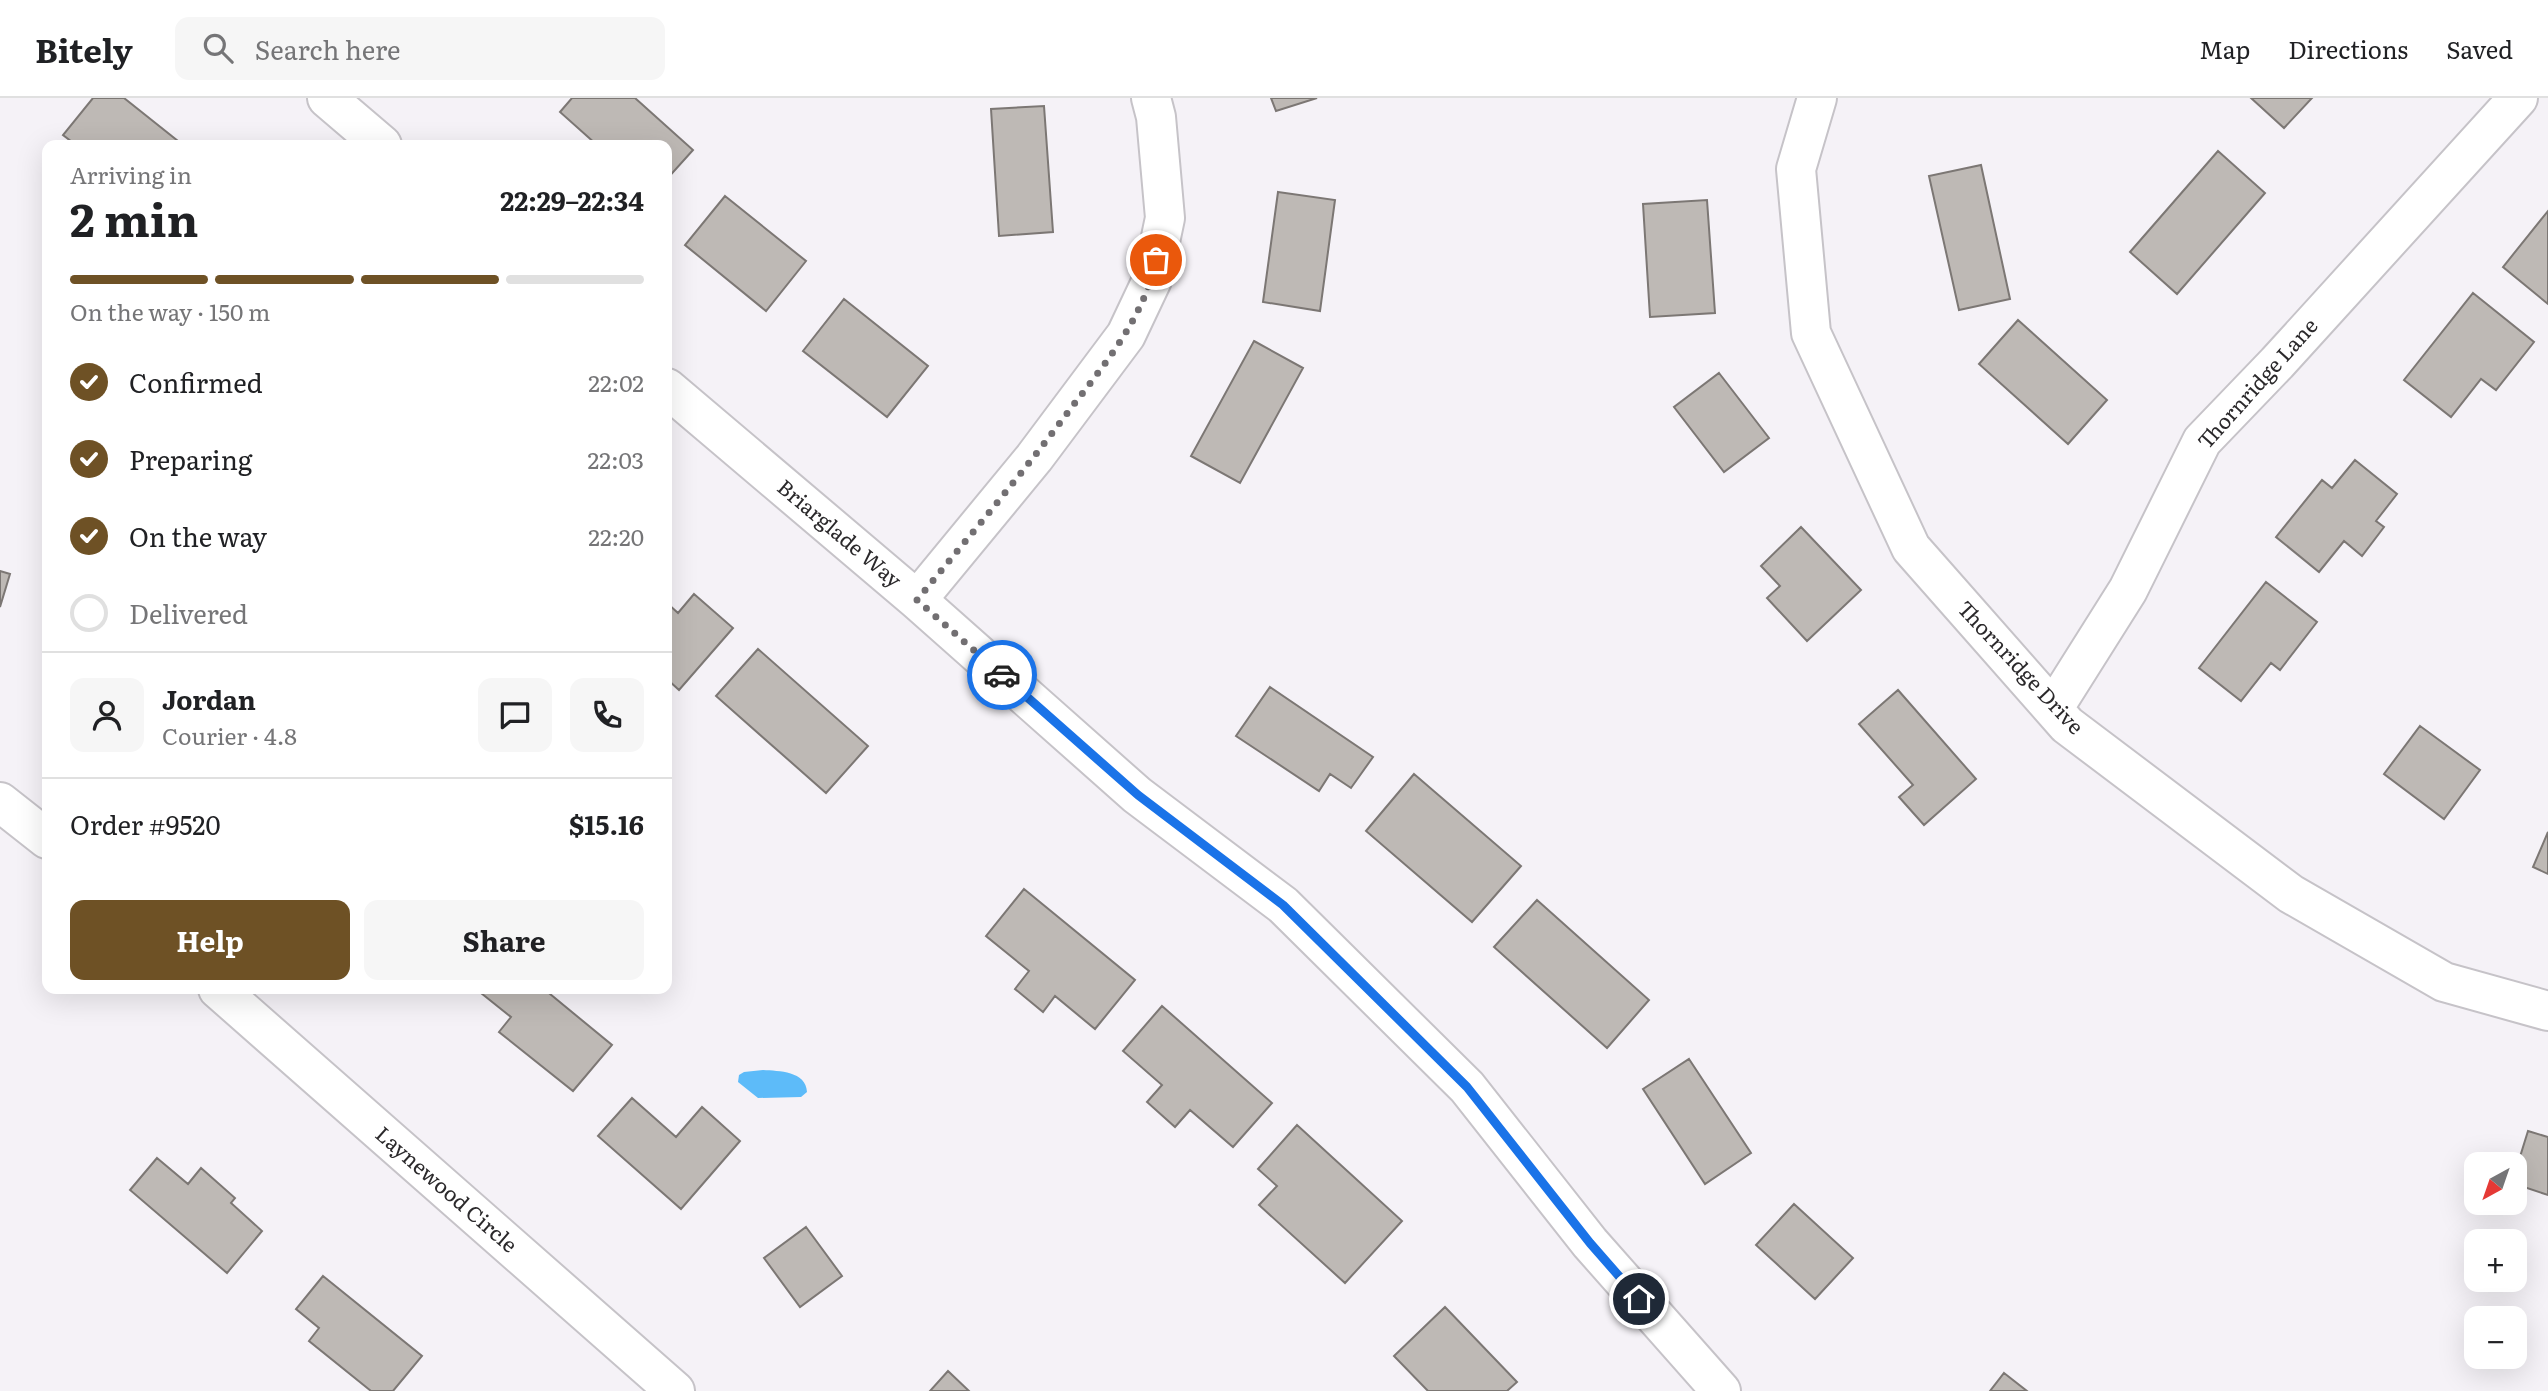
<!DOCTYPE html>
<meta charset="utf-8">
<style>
:root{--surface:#fff;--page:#f6f6f6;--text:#202124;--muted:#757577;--line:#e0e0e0;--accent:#6e5125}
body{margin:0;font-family:Literata,serif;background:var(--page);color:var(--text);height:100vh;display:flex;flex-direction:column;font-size:26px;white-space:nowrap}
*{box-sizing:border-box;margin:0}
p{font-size:23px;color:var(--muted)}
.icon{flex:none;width:38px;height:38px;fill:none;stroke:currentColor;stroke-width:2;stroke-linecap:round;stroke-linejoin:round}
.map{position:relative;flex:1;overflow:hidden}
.panel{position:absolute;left:42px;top:42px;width:630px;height:854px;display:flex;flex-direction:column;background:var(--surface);border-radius:14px;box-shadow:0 7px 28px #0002}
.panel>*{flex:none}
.needle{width:46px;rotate:220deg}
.controls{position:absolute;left:2464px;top:1054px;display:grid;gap:14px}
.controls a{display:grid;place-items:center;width:63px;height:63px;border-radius:14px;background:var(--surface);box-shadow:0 7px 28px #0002;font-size:35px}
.pin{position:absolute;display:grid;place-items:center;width:60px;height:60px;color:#fff;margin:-30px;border:4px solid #fff;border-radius:50%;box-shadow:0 2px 7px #0007}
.courier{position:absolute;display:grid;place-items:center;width:70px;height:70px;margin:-35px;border:5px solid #1a73e8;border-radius:50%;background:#fff;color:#222;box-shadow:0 2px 9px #0007}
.overview em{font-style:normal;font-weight:700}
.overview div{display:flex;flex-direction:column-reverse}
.overview{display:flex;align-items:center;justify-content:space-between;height:119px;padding:0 28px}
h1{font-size:46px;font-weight:700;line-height:52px}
.bar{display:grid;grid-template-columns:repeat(4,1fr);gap:10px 7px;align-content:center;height:84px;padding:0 28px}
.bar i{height:9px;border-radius:5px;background:var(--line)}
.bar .active{background:var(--accent)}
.bar p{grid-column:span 4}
.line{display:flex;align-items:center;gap:18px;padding:0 28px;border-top:2px solid var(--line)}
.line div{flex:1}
.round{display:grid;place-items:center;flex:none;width:74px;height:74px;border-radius:14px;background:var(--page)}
ol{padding:0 28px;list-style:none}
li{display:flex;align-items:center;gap:21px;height:77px}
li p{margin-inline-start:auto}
li .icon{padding:7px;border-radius:50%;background:var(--accent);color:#fff;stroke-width:4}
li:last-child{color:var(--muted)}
li i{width:38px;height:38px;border:4px solid var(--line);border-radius:50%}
.primary-button{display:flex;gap:14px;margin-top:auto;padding:14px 28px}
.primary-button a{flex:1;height:80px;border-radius:14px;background:var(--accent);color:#fff;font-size:28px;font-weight:700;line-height:80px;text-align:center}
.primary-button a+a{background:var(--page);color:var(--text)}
header{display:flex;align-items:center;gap:42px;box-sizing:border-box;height:98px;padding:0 35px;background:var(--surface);border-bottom:2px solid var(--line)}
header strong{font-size:33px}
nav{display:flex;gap:38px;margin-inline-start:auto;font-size:24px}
.search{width:490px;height:63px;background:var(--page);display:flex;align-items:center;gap:18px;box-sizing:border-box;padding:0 24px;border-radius:14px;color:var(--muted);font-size:26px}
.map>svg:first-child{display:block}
</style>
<header>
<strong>Bitely</strong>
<div class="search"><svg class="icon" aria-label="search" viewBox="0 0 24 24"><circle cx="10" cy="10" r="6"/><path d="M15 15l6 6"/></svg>Search here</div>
<nav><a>Map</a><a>Directions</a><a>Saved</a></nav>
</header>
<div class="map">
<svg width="2548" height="1293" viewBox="0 0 2548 1293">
<rect width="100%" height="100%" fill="#f5f2f7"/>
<path fill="#5dbbf9" d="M763 972C779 973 806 973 807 994L801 999 758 1000 738 984 739 977 744 974Z"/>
<path fill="#beb9b5" stroke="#7c7774" stroke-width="2" d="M93 0H124L183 47H76L63 37Z
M572 0H635L693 52 667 81V47H597L560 14Z
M1271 0H1317L1276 13Z
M2251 0H2312L2284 30Z
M1044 8 1053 134 999 138 991 11Z
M2218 53 2265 95 2177 196 2130 154Z
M1981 67 2010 201 1959 212 1929 78Z
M1278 94 1335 102 1320 213 1263 204Z
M725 98 806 163 766 213 685 147Z
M1707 102 1715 215 1650 219 1643 106Z
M2548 113V206L2503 169Z
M2473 195 2534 244 2496 292 2481 281 2451 319 2404 282Z
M844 201 928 268 887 319 803 253Z
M2018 222 2107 302 2068 346 1979 266Z
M1254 243 1303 270 1240 385 1191 358Z
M1719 275 1769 340 1724 374 1674 309Z
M2355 362 2397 396 2376 423 2384 429 2362 458 2344 443 2319 474 2276 439 2322 382 2332 390Z
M1801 429 1861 492 1807 543 1767 500 1780 488 1761 468Z
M0 473 10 476 0 509Z
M2266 484 2317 524 2280 572 2271 565 2241 603 2199 570Z
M694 496 733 530 679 592 667 581V505L678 515Z
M758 551 868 648 826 695 716 598Z
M1270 589 1373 659 1351 690 1330 676 1319 693 1236 638Z
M1898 592 1976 681 1924 727 1899 699 1913 687 1859 626Z
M2420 628 2480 672 2444 721 2384 676Z
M1414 676 1521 768 1472 824 1366 733Z
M2548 734V776L2533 769Z
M1024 791 1135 882 1095 931 1055 898 1043 914 1015 891 1029 873 986 838Z
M1537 802 1649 902 1607 950 1494 849Z
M476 891H544L612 947 573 993 499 934 511 919Z
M1162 908 1272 1005 1233 1049 1190 1012 1175 1029 1147 1004 1162 987 1123 953Z
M1689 961 1751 1055 1705 1086 1643 991Z
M632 1000 676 1039 702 1009 740 1043 681 1111 598 1038Z
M1297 1027 1402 1123 1345 1185 1259 1107 1277 1088 1258 1071Z
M2528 1033 2548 1039V1097L2515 1086V1075Z
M157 1060 188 1086 201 1070 235 1100 231 1105 262 1133 227 1175 130 1092Z
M1794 1106 1853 1160 1815 1201 1756 1147Z
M806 1129 842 1178 800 1209 764 1160Z
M323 1178 422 1258 393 1293H371L309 1243 319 1230 296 1211Z
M1445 1209 1517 1284 1507 1293H1428L1394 1258Z
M948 1273 969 1293H930Z
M2004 1275 2027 1293H1990Z"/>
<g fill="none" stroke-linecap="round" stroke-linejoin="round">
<defs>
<path id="minor" d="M327 0 382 47
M1817 0 1796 71 1811 235 1911 450 2067 627 2291 796 2444 884 2548 913
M667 290 917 502 1137 697 1283 807 1467 989 1590 1145 1721 1293
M917 502 1034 360 1126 237 1152 182 1165 120 1156 19 1151 0
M2053 611 2128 492 2202 343 2277 265 2518 0
M0 704 47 741
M218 891 675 1293"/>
</defs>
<use href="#minor" stroke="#c6c3c8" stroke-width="42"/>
<use href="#minor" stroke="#fff" stroke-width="38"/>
</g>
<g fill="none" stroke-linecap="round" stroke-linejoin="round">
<path stroke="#726f72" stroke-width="7" stroke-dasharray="0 12.6" d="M1002 577 917 502C967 441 1018 381 1065 318 1102 269 1143 223 1156 162"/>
<path stroke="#1a73e8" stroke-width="9" d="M1002 577 1138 697 1283 807 1467 989 1590 1145 1639 1201"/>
</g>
<g text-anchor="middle" stroke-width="5" stroke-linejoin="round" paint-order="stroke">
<g font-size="21" fill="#2b292b" stroke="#fff">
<text transform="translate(2258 286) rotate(-48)" y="7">Thornridge Lane</text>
<text transform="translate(839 436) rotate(40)" y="7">Briarglade Way</text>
<text transform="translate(2020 570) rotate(47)" y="7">Thornridge Drive</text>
<text transform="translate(446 1092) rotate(41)" y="7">Laynewood Circle</text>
</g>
</g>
</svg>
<div class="controls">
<a><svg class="needle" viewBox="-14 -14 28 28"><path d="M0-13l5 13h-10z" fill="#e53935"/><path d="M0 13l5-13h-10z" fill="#757577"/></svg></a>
<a>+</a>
<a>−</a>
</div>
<div class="pin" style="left:1156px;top:162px;background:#ea580c"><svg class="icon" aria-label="bag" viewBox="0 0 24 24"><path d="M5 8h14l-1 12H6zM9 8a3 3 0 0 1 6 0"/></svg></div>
<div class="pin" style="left:1639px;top:1201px;background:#1f2937"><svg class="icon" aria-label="home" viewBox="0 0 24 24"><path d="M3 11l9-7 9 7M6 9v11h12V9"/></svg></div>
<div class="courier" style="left:1002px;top:577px"><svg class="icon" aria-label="car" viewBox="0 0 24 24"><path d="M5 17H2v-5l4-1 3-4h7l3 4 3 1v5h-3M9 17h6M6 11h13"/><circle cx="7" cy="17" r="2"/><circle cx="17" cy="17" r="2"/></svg></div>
<section class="panel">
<div class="overview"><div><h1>2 min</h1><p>Arriving in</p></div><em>22:29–22:34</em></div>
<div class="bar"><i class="active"></i><i class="active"></i><i class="active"></i><i></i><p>On the way · 150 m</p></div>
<ol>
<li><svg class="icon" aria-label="check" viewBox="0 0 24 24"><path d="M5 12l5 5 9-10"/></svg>Confirmed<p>22:02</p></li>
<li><svg class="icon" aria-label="check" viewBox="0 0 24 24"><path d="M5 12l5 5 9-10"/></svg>Preparing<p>22:03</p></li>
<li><svg class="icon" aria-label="check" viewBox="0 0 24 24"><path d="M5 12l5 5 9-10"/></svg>On the way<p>22:20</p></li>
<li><i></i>Delivered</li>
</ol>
<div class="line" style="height:126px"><a class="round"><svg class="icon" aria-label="person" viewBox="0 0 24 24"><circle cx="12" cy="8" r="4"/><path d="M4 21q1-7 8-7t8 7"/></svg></a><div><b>Jordan</b><p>Courier · 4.8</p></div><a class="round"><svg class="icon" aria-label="chat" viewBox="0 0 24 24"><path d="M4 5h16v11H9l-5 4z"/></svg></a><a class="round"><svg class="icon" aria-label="phone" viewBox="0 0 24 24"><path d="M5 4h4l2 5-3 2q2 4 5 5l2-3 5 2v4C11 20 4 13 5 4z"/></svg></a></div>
<div class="line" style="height:91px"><div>Order #9520</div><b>$15.16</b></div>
<div class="primary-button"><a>Help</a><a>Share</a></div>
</section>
</div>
